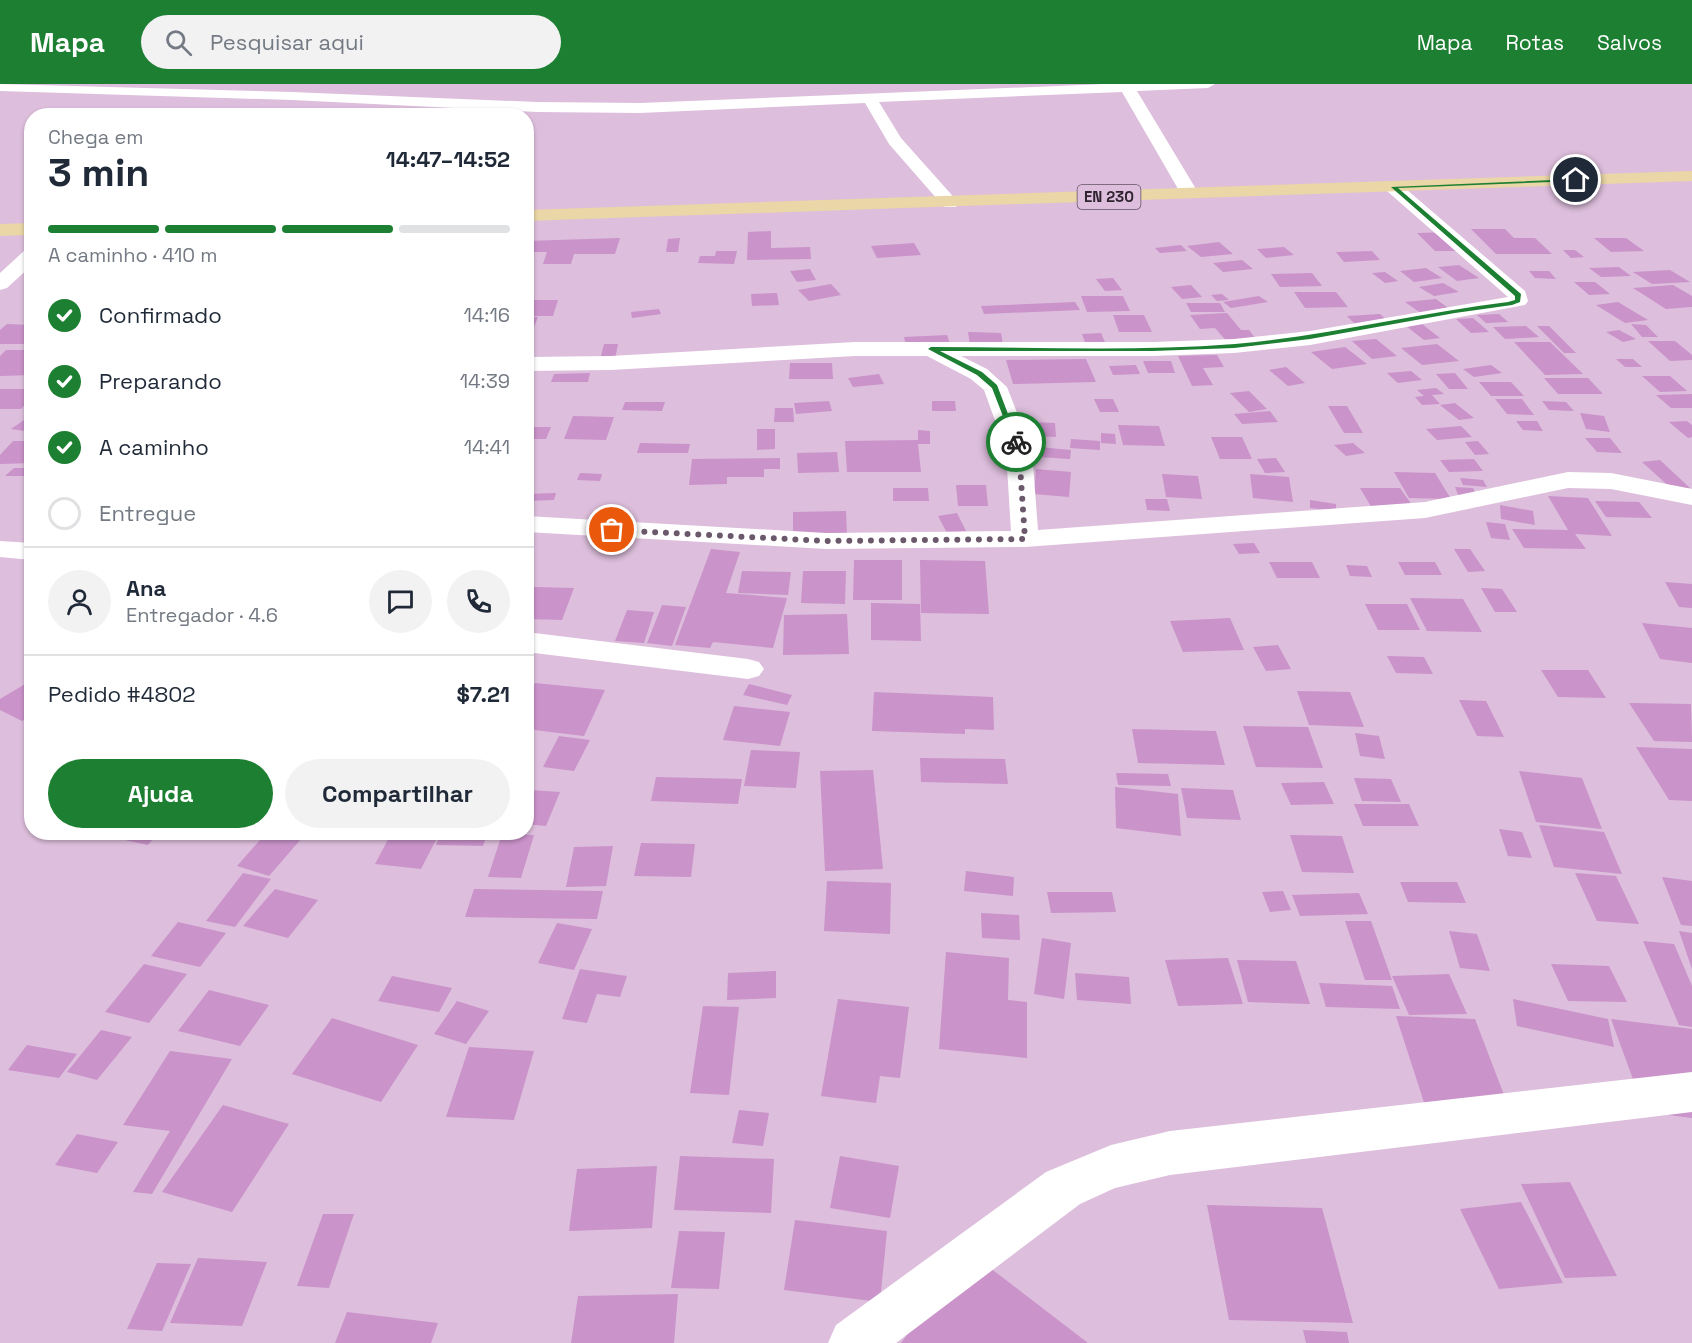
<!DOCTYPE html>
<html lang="pt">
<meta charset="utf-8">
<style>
:root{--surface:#fff;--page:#f2f2f3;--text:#1f2937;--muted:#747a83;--line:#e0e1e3;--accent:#1c7f31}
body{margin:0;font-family:"Space Grotesk",sans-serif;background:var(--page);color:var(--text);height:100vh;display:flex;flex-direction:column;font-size:22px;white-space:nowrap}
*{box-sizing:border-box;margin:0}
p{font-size:20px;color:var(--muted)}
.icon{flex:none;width:33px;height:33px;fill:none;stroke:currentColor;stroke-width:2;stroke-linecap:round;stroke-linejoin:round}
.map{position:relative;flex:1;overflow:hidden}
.panel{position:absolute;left:24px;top:24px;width:510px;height:732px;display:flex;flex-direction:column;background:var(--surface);border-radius:24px;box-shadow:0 2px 4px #0004}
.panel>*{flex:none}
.pin{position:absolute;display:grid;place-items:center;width:51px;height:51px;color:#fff;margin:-26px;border:3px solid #fff;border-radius:50%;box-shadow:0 2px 6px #0007}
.courier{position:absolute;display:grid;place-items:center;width:60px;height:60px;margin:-30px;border:4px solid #1c7f31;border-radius:50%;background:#fff;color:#222;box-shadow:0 2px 8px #0007}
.headline em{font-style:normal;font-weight:800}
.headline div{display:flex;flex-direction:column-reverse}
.headline{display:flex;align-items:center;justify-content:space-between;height:102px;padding:0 24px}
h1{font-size:39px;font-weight:800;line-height:45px}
.bar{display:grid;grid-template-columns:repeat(4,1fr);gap:9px 6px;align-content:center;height:72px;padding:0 24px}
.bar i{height:8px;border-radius:4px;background:var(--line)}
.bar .current{background:var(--accent)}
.bar p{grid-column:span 4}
.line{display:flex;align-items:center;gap:15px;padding:0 24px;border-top:2px solid var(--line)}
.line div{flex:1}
.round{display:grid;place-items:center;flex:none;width:63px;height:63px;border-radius:32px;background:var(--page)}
ol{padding:0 24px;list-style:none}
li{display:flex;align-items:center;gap:18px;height:66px}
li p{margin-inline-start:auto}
li .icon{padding:6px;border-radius:50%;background:var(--accent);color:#fff;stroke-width:4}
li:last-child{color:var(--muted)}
li i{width:33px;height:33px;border:3px solid var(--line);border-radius:50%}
.button{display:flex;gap:12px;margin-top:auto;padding:12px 24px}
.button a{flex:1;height:69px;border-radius:36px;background:var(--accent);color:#fff;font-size:24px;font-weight:800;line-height:69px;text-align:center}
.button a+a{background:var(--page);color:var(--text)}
header{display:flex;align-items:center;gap:36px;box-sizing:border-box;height:84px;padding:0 30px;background:var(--accent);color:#fff}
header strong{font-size:28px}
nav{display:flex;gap:33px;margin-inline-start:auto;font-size:21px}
.search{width:420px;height:54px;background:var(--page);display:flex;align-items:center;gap:15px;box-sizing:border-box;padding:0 21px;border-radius:33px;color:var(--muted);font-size:22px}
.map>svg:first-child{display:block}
</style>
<header>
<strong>Mapa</strong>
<div class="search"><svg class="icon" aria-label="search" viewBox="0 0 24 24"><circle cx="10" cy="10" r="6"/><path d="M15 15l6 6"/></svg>Pesquisar aqui</div>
<nav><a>Mapa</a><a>Rotas</a><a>Salvos</a></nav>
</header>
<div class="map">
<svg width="1692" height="1259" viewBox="0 0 1692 1259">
<rect width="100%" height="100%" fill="#ddbedc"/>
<path fill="#ca93ca" d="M1471 145H1505L1514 154H1535L1552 170H1496Z
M771 147V164L810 163 811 175 747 176 748 148Z
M1454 148 1473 167H1435L1417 149Z
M620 154 615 170H574L571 180H543L547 168H526V157Z
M680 154 678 168H666L668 155Z
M1594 154H1626L1644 167 1611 168Z
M1219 158 1233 170 1201 173 1187 162Z
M914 159 921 171 877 174 871 162Z
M1181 161 1187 167 1160 169 1155 164Z
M1284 163 1294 171 1266 174 1257 165Z
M1563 166H1575L1584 173 1571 174Z
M716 167H737L734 180 698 179 700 172H715Z
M1372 167 1380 176 1344 178 1336 168Z
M1242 176 1253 185 1223 188 1213 179Z
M1459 181 1479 194 1457 197 1438 183Z
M1619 183 1631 192 1601 193 1589 184Z
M1426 184 1442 194 1414 198 1400 187Z
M810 185 816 196 797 198 790 187Z
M1670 186 1690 198 1652 200 1633 188Z
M1529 187H1549L1556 195 1535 194Z
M1385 188 1398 197 1385 199 1372 189Z
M1312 189 1322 202 1280 203 1271 190Z
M1113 194 1122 206 1105 207 1096 195Z
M1574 198H1595L1610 210 1589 211Z
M1443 199 1459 208 1434 212 1419 203Z
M831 200 841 211 809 217 798 206Z
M1191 201 1202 213 1182 215 1171 203Z
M1673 201 1692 212V223L1666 225 1633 204Z
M1294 208H1336L1348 223 1305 224Z
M777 209 779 221 752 222 751 210Z
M1222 210 1229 216 1217 217 1211 211Z
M1081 212H1123L1130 227 1087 228Z
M1259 212 1268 218 1231 224 1223 218Z
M1436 215 1455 229 1425 232 1405 218Z
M526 216H558L553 232H526Z
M1075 218 1080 226 984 230 981 222Z
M1618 218 1648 236 1625 239 1596 221Z
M1186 219H1220L1225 228H1191Z
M659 225 661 230 632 234 631 228Z
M1227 229 1241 246H1249L1259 259 1229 260 1215 244 1200 245 1190 231Z
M1380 230 1389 238 1355 240 1347 232Z
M1499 230 1508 238 1486 239 1477 231Z
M1113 231H1144L1152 248H1119Z
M526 233H538L534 243H526Z
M1473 234 1489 248 1471 249 1456 235Z
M7 240 32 241V258L29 260H0V246Z
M1422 240 1440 254 1424 256 1406 242Z
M1631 240 1646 241 1658 253H1642Z
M1526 242 1539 253 1505 255 1493 243Z
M1537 242H1549L1576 269H1564Z
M1619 246 1636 255 1623 258 1606 248Z
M968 248 1001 249 1003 261H970Z
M1101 249 1107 263 1087 264 1082 250Z
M947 251 950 260 906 262 904 253Z
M1376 255 1397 272 1372 275 1352 257Z
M1648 257H1675L1692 271V276L1670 277Z
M1514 258H1550L1583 290 1545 291Z
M604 260H618L615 275 600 276Z
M1437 260 1459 277 1422 281 1401 264Z
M1345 263 1367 280 1332 285 1311 268Z
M6 266H32V291L0 292V272Z
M1217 271 1224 283 1203 284 1213 301 1192 302 1178 272Z
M1086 275 1096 298 1013 300 1006 276Z
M1616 275H1633L1642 283H1625Z
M1143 277H1171L1175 289H1148Z
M790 279H832L833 295H789Z
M1136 281 1140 290 1113 291 1109 282Z
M1491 281 1502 289 1474 293 1463 285Z
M1286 283 1305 299 1288 302 1269 286Z
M1411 287 1422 296 1398 299 1387 289Z
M590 289 588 298H551L554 290Z
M1455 289 1468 305H1449L1436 290Z
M879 290 884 300 853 303 848 294Z
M1642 292H1670L1687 307 1660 308Z
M1544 294H1588L1603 310H1558Z
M1479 298H1511L1524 312H1491Z
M1436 304 1444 310 1432 311 1440 320 1422 321 1415 313 1424 312 1417 306Z
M0 305H32V313L21 325H0Z
M1249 307 1267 325 1249 328 1230 309Z
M1692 310V324H1671L1656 311Z
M1094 315H1113L1119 328H1100Z
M1495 315H1522L1534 331 1507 330Z
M829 317 832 327 796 330 794 319Z
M932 317H955L956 327H932Z
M1542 317 1566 318 1574 327 1549 326Z
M625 318H665L662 327 622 326Z
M1455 319 1474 334 1459 336 1440 321Z
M1328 322H1347L1363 349H1344Z
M775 324H793L794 338H774Z
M1270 327 1278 338 1242 340 1234 330Z
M1580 329 1604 332 1610 348 1586 345Z
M573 332 614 333 606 356 564 355Z
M24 336 32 337V341L25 347 11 345Z
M1516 337H1537L1543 347 1523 346Z
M1687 337 1692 341V353L1688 354 1669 338Z
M1032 338 1055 339 1056 353 1032 352Z
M1118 341 1159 342 1165 362 1123 361Z
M1461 342 1472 353 1437 356 1426 345Z
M526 343H551L546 355H526Z
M757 345H775V365L757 366Z
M918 346 930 347V360H918L921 388H847L845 357 918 356Z
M1101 349 1115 350 1116 360 1101 359Z
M1211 353H1242L1252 375H1220Z
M1585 354H1610L1622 369 1597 368Z
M1071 355 1100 357V366L1070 364Z
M13 357H32V379L0 380V371Z
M1478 357 1489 370 1475 371 1465 358Z
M640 359 690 360 688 369H637Z
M1353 359 1365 369 1346 372 1334 361Z
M1039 363 1071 366 1070 375 1038 373Z
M837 368 839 388 798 389 797 369Z
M780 374V385H764V393H727V400L689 401 692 375Z
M1276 374 1285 388 1265 389 1257 375Z
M1474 375 1483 387 1449 388 1440 376Z
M1660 376 1690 404 1672 405 1642 378Z
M14 384H32V392H5Z
M1036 385 1071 388 1069 413 1034 410Z
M1394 388 1435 389 1451 415 1409 414Z
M580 389 602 390 600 397 577 396Z
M1162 390 1198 392 1202 415 1166 413Z
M1250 390 1289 393 1293 418 1253 414Z
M1460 394 1483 396 1487 403 1463 401Z
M956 401H986L988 422H958Z
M1455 403 1473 404 1480 419 1461 418Z
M893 404H928L929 417H893Z
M1360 404H1400L1414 424H1372Z
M556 409 554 416 526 417V410Z
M1548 412 1588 414 1612 452 1575 450 1586 465 1524 464 1512 445 1568 446Z
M1145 415H1167L1170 427 1147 426Z
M1310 416 1336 420V427L1310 424Z
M1595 417 1639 418 1652 434 1606 433Z
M1500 421 1533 427 1535 441 1501 435Z
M846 427 847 453 793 454V428Z
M957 429 966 447 947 449 938 432Z
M1486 438 1505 440 1510 456 1491 454Z
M1254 459 1260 469 1239 470 1233 460Z
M711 465 740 468 726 509 787 514 773 564 713 558 710 564 675 561Z
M1454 465H1470L1485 487 1468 488Z
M854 476H902V516H853Z
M920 476 985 477 989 530 921 529Z
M1269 478H1312L1320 494H1277Z
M1398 478H1435L1442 491H1405Z
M1346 481 1367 482 1372 493 1350 492Z
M742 487 791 488 788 511 738 509Z
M803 487H846L845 520 801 519Z
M1665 498 1692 500V524L1679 523Z
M534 503 574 504 562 536 526 535V521Z
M1481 504 1502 505 1517 528H1495Z
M1410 514 1463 515 1482 548 1427 547Z
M871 519 920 520 921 557 871 556Z
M1365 520H1407L1420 546H1378Z
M662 521 686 523 672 562 647 559Z
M627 526 654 528 644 559 615 557Z
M847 530 849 570 783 571 784 531Z
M1230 534 1244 566 1183 568 1170 537Z
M1642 539 1692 544V579L1660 575Z
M1278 561 1291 585 1266 587 1253 563Z
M1387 572 1424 573 1433 590 1396 589Z
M1541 586H1588L1606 614 1558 613Z
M32 596V631L22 637 0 626V615Z
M535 599 605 606 584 652 526 645V615Z
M749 600 792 611 787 621 743 611Z
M1297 607 1350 608 1364 643 1309 641Z
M874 608 993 613 994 646 965 645V650L872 647Z
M1459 616 1486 617 1504 653 1477 652Z
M1629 619 1691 620 1692 658 1654 657Z
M734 622 790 628 780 662 723 656Z
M1243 642 1308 643 1323 684 1256 683Z
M1132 645 1216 647 1225 681 1138 679Z
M1355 649 1379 652 1385 675 1360 672Z
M559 652 590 656 574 687 543 683Z
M1636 663 1692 665V717L1669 716Z
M751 666 800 668 796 704 744 702Z
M920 674 1005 675 1008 700 921 698Z
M873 686 883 785 825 787 820 687Z
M1519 687 1582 694 1602 745 1536 738Z
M1116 689 1168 690 1171 702 1118 701Z
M656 693 742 695 738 720 651 717Z
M1354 694 1391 695 1401 718 1362 717Z
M1324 698 1334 720 1291 721 1281 699Z
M1115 703 1178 710 1181 752 1116 744Z
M1181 704 1233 706 1241 736 1187 734Z
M531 706 560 708 546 742 526 740V716Z
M1354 720H1409L1419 742H1363Z
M1539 741 1604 748 1622 790 1554 783Z
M1499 745 1522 748 1532 774 1508 772Z
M115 748H159L148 761 111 753Z
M267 748H307L269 792 237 782Z
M362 748H389L386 754Z
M392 748H440L421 785 375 780Z
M441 748H488L483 762 436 761Z
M502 750 534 751 521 794 488 793Z
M1290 751 1342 752 1354 789 1302 788Z
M641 759 695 760 691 793 634 792Z
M613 762 606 802 566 803 574 763Z
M966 787 1014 793 1013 812 964 807Z
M243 789 271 795 235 843 206 837Z
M1575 789 1616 792 1639 840 1597 837Z
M1662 793 1692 797V842L1681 841Z
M827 797 891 799 890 850 824 847Z
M1400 798H1457L1466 819 1408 818Z
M275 805 318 816 288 854 243 842Z
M474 805 603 807 597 835 465 833Z
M1283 807 1291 826 1270 828 1262 808Z
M1047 808H1112L1116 828 1051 829Z
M1359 809 1368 830 1300 832 1292 811Z
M981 829 1019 831 1020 856 982 854Z
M1345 837H1371L1392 896H1365Z
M178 838 226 849 200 883 151 872Z
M557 839 592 845 574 886 538 879Z
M1449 847 1477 850 1490 887 1460 884Z
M1679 847 1692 849V885Z
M1042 854 1071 859 1064 915 1034 910Z
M1643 857 1674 860 1692 902V943L1679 941Z
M946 868 1009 874 1008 916 1027 918V974L939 965Z
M1228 874 1243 920 1178 922 1165 876Z
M1237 876 1296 877 1310 920 1248 918Z
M144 880 187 890 149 939 105 928Z
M1551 880 1609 882 1627 918 1568 917Z
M580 885 627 892 620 913 597 910 587 939 562 935Z
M776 887V914L727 916 728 889Z
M1075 889 1129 893 1131 920 1077 916Z
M1449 890 1467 930 1409 931 1392 892Z
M392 892 452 904 439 928 378 917Z
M1319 899 1392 902 1400 925 1326 923Z
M209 906 269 921 240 962 178 947Z
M838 915 909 923 900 994 880 992 876 1019 821 1012Z
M1513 915 1608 935 1614 963 1517 942Z
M457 917 489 927 466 960 434 950Z
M703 922 739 923 729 1011 690 1009Z
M1396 932 1475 935 1517 1045 1431 1040Z
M332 934 418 961 381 1018 292 990Z
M1611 935 1692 945V1034L1645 1028Z
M101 946 132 953 97 996 67 988Z
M27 961 77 970 59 994 8 986Z
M469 963 534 967 514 1036 446 1033Z
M170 967 232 975 152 1110 133 1108 170 1047 123 1041Z
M223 1021 289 1040 232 1128 162 1108Z
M739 1026 769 1029 763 1062 732 1059Z
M77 1050 118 1058 97 1089 55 1081Z
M680 1072 774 1075 771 1129 674 1126Z
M840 1072 899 1082 890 1134 830 1124Z
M657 1082 652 1144 569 1147 577 1085Z
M1570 1098 1617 1192 1565 1194 1521 1100Z
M1521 1118 1563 1199 1499 1205 1460 1125Z
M1207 1121 1322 1124 1353 1239 1229 1236Z
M323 1130H354L329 1204 297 1202Z
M795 1136 887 1147 880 1218 784 1206Z
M679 1147 725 1148 719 1205 671 1204Z
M968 1167 1088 1259H901Z
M198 1174 267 1178 242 1242 170 1239Z
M157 1179 191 1180 162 1247 127 1245Z
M678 1210 674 1259H571L578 1212Z
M347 1228 438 1239 431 1259H335Z
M1303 1246 1347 1248 1349 1259H1306Z"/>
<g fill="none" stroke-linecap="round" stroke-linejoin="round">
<path fill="#fff" fill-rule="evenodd" d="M0 0 292 8 537 18 640 19 1105 0H1215L1208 4 1137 7 1199 110 1196 114H1184L1181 110 1122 8 879 18 901 54 959 119 956 123H944L889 60 865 19 640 29 537 28 292 16 0 7Z
M1393 98 1399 99 1525 207 1528 217 1525 221 1310 261 1234 269 1153 272H961L987 285 1007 303 1032 367 1038 446 1425 418 1568 388 1611 389 1692 405V421L1611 405 1568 404 1425 434 1025 463 826 465 526 448V432L826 449 1011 447 1006 367 984 306 971 295 927 272H855L611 286 526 287V273L611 272 855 258H1153L1234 255 1310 247 1508 213 1387 107 1384 103 1387 99Z
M32 164V181L7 204 0 206V189L25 166Z
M0 457 32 459V476L0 473Z
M526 548 748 575 759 578 764 585 759 592 748 595 526 568Z
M1692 988V1028L1170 1091 1115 1104 1080 1120 896 1259H828L836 1241 1046 1088 1111 1061 1170 1047Z"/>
<path fill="#ead6a6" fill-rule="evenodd" d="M1692 87V97L526 137V126Z
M32 139V151L0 152V140Z"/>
</g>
<path fill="#1c7f31" d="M1576 95 1578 97 1398 104 1521 210 1520 218 1512 221 1455 229 1310 255 1234 264 1153 267H940L982 288 997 301 1019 359 1013 358 992 304 977 291 928 265 931 263C1032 263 1134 268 1235 260 1327 252 1417 229 1508 218L1515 216V212L1391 103Z"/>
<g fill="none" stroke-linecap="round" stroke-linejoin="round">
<path stroke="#6b596b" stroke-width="6" stroke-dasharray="0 10.8" d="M612 446 826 457 1025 455 1019 367 1016 358"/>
</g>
<g text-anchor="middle" stroke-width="4.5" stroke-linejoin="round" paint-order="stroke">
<rect fill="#ddbedc" stroke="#625262" stroke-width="1.5" x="1077.5" y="101" width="63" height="24" rx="4.5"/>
<g font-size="15" font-weight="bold" fill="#2e232e">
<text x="1109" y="118">EN 230</text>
</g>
</g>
</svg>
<div class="pin" style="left:612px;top:446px;background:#ea580c"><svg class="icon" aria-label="bag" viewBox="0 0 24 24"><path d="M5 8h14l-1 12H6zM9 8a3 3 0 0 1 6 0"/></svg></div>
<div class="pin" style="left:1576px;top:96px;background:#1f2937"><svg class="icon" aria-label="home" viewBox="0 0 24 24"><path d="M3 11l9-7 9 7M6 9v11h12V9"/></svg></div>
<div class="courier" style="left:1016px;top:358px"><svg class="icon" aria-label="bike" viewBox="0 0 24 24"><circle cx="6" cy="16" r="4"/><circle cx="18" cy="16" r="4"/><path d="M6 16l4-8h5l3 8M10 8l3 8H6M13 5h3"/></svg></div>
<section class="panel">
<div class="headline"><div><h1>3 min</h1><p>Chega em</p></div><em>14:47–14:52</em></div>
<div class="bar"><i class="current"></i><i class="current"></i><i class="current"></i><i></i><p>A caminho · 410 m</p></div>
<ol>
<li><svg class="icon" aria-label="check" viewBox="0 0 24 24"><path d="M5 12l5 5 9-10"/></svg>Confirmado<p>14:16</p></li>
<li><svg class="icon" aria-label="check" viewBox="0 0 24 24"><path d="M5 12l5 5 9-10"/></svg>Preparando<p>14:39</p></li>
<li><svg class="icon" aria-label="check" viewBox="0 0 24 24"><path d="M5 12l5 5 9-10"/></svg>A caminho<p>14:41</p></li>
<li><i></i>Entregue</li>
</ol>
<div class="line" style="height:108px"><a class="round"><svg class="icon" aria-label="person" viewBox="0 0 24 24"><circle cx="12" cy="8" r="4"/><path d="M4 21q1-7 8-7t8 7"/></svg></a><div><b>Ana</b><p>Entregador · 4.6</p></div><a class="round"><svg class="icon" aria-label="chat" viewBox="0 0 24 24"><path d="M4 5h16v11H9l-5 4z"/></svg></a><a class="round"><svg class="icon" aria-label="phone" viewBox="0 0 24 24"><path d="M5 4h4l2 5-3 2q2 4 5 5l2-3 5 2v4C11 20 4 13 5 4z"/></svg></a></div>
<div class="line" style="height:78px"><div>Pedido #4802</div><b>$7.21</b></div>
<div class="button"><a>Ajuda</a><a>Compartilhar</a></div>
</section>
</div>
